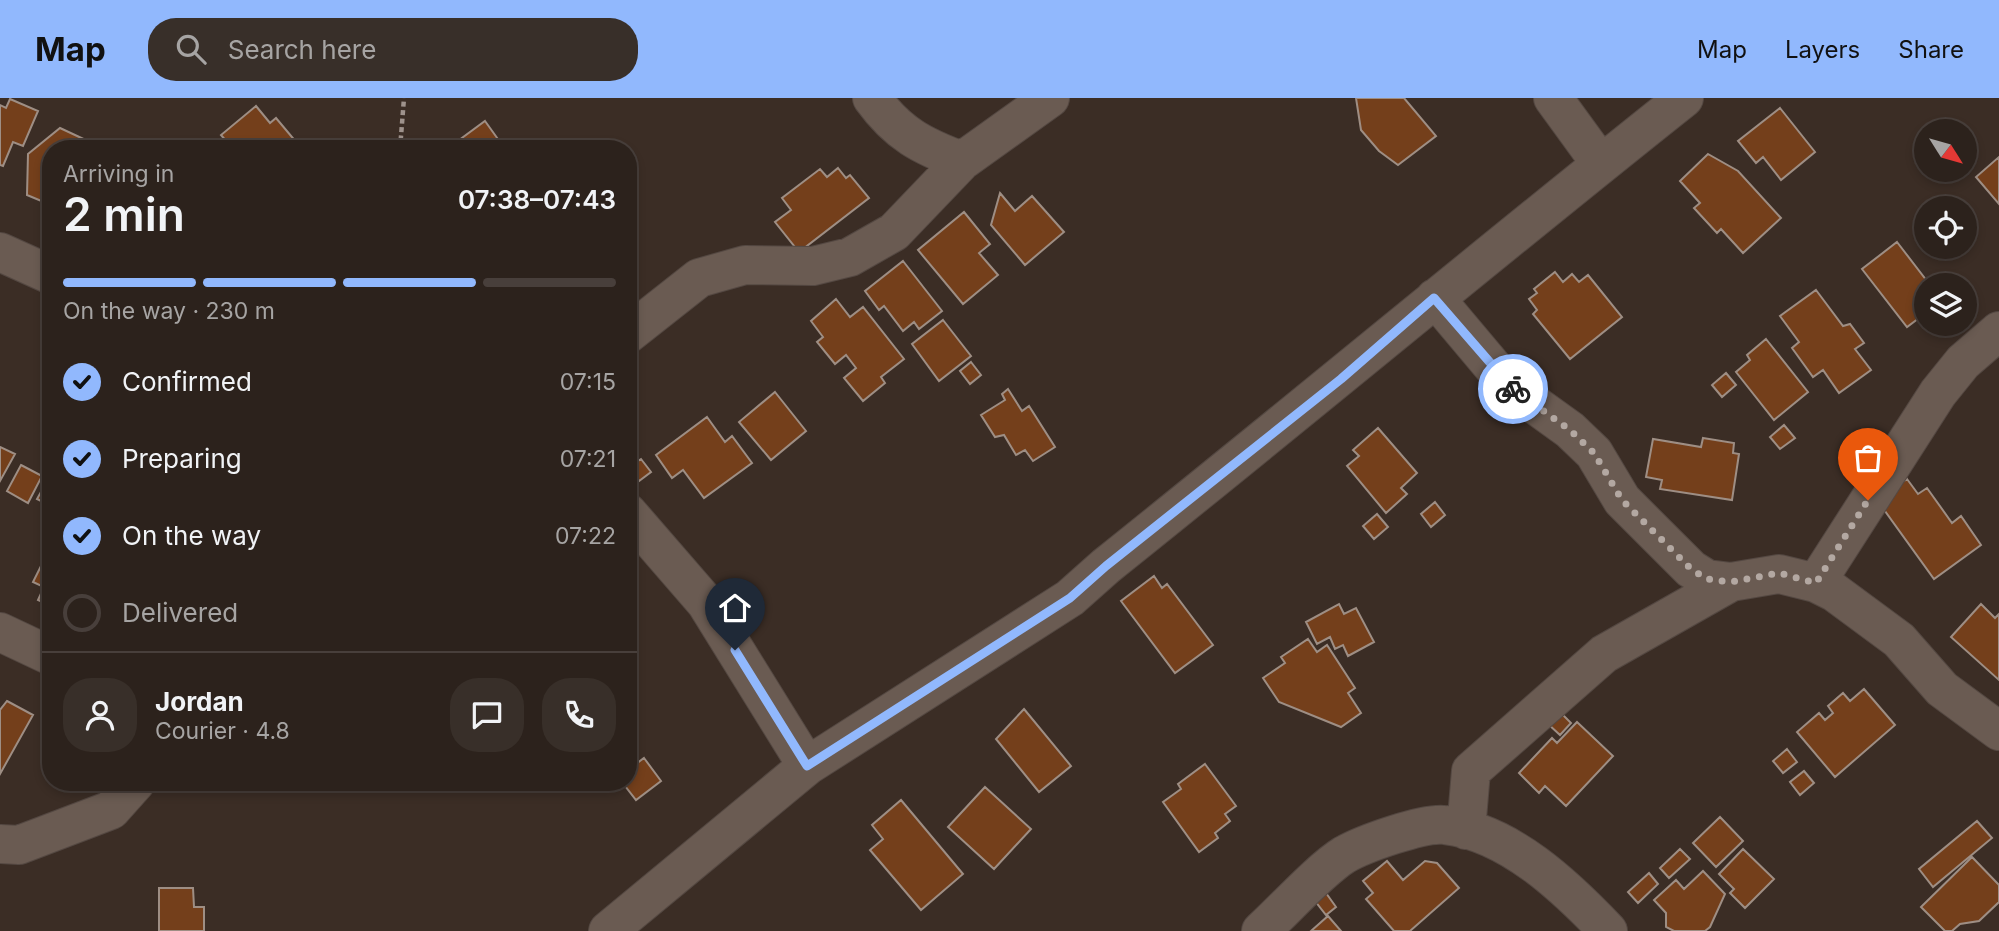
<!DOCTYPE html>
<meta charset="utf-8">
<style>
:root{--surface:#2c221c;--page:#382f29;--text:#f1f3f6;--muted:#a6a4a3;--line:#483f3b;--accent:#91b8fd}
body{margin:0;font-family:Inter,sans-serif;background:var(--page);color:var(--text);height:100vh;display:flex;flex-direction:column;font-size:26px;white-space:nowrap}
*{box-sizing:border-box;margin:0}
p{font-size:23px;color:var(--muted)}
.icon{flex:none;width:38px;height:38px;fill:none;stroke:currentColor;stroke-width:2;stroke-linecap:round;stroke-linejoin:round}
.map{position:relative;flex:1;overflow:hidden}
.side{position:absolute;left:42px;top:42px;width:595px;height:651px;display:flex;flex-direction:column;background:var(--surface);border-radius:28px;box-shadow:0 4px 10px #0003,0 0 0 2px var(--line)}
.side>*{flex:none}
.needle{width:46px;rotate:127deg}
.controls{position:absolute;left:1914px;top:21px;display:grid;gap:14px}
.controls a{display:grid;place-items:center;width:63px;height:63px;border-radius:50%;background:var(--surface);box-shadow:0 4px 10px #0003,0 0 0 2px var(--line);font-size:35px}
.pin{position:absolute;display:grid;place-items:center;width:60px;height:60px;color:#fff;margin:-72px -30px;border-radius:50% 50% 50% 0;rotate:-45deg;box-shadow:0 0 7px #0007}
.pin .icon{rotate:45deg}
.courier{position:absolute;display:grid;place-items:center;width:70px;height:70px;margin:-35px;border:5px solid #91b8fd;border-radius:50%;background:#fff;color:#222;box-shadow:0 2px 9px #0007}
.head em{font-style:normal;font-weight:600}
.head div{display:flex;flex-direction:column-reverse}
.head{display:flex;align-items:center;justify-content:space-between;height:119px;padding:0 21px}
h1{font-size:46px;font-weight:600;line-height:52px}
.bar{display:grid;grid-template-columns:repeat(4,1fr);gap:10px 7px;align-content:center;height:84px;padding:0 21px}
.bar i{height:9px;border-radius:5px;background:var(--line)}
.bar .on{background:var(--accent)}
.bar p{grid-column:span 4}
.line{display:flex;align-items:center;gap:18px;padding:0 21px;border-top:2px solid var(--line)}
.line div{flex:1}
.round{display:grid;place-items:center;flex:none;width:74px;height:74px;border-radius:28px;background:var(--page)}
ol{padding:0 21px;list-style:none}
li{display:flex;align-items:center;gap:21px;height:77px}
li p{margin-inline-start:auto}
li .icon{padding:7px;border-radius:50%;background:var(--accent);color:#111;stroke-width:4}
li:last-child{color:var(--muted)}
li i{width:38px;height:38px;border:4px solid var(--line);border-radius:50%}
header{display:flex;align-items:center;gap:42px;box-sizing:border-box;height:98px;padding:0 35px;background:var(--accent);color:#111}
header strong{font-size:33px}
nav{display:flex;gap:38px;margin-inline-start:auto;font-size:24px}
.search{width:490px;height:63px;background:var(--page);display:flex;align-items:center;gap:18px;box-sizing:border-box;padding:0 24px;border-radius:28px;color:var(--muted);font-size:26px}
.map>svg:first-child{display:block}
</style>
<header>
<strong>Map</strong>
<div class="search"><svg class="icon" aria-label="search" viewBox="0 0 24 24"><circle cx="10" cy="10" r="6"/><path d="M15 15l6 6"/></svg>Search here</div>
<nav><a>Map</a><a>Layers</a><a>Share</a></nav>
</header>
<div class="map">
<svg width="1999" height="833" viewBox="0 0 1999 833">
<rect width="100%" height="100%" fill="#3b2d25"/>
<path fill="#743f1b" stroke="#9e8e84" stroke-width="2" d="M1356 0H1404L1436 38 1398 67 1379 53 1361 32Z
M10 1 38 13 23 48 13 44 3 68 0 67V7L6 10Z
M256 8 270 25 276 20 302 51H233L221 37Z
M1780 10 1815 54 1781 82 1763 59 1756 65 1738 43Z
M485 23 505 51H447Z
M60 30 105 51H51V107L27 97 28 56Z
M1708 56 1738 73 1781 120 1743 155 1721 131 1717 135 1694 110 1700 105 1680 83Z
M1999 59V106L1976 79Z
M838 70 846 80 850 77 869 100 799 154 775 124 791 112 782 100 820 71 827 79Z
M1000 95 1015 113 1032 98 1064 134 1025 167 991 127Z
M964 114 990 146 979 155 998 177 963 206 918 152Z
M1897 144 1930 187H1927V214L1907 229 1862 171Z
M903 163 942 213 919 231 914 224 903 233 884 208 879 212 865 193Z
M1555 174 1563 184 1572 176 1579 184 1588 177 1622 219 1570 261 1533 216 1537 212 1529 201 1537 195 1534 191Z
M1816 192 1843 228 1850 226 1864 245 1855 251 1871 272 1839 295 1823 272 1813 279 1792 250 1799 244 1780 218Z
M836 201 850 219 863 209 904 261 881 279 885 285 863 303 844 280 856 270 846 257 835 266 817 244 823 239 811 223Z
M943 222 971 258 939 283 912 246Z
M1766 241 1808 294 1774 322 1736 274 1750 262 1747 257Z
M971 264 981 277 970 286 960 273Z
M1726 275 1736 287 1722 299 1712 287Z
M1008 291 1022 313 1029 308 1055 349 1033 363 1025 352 1016 357 1004 337 995 339 981 317 1005 302 1002 296Z
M775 294 806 333 771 362 739 324Z
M707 319 725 344 732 338 752 365 704 400 683 372 672 380 656 357Z
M1784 327 1795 340 1780 351 1770 339Z
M1378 330 1417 375 1401 390 1407 396 1386 415 1347 368 1359 358 1353 352Z
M1703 340 1734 345 1733 355 1739 356 1732 402 1660 391 1662 382 1646 379 1653 341 1701 349Z
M0 349 15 356 0 383Z
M641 361 651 374 639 383 629 369Z
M21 367 42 378 28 405 7 393Z
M51 376V408L37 401Z
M1907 381 1918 396 1927 390 1952 425 1961 418 1981 447 1934 481 1877 402Z
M1435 404 1445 417 1431 429 1421 416Z
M1377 416 1388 429 1374 441 1363 428Z
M51 448V508L38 502 44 489 33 484Z
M1154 478 1162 490 1167 486 1213 547 1175 575 1121 503Z
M1339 506 1344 516 1356 510 1374 544 1348 558 1343 547 1335 551 1330 539 1317 546 1306 524Z
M1981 506 1995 520 1999 516V582L1951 539Z
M1308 541 1317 554 1327 547 1355 590 1348 595 1361 615 1341 629 1279 604 1263 580 1285 565 1281 559Z
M1864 591 1895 627 1835 679 1797 634 1819 615 1825 622 1833 615 1828 608 1843 595 1850 603Z
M7 603 33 617 0 676V612Z
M1024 611 1071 668 1039 694 996 641Z
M1559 613 1571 625 1560 637 1547 625Z
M1577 624 1613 658 1566 708 1545 688 1539 695 1519 675 1552 640 1557 645Z
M1787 651 1797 664 1783 675 1773 663Z
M644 660 661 683 636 702 622 684H628V672Z
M1205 666 1236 708 1225 716 1230 723 1215 735 1218 740 1199 754 1163 704 1181 691 1178 686Z
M1804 673 1814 685 1800 697 1790 684Z
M985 689 1031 731 994 771 948 729Z
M901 702 963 776 921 812 870 752 883 741 872 727Z
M1720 719 1743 743 1716 769 1693 745Z
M1977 723 1992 740 1933 789 1919 771Z
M1680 751 1690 761 1669 780 1660 770Z
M1743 751 1774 781 1745 810 1730 795 1734 791 1719 776Z
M1972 759 1999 787V804L1979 823 1960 826 1952 833H1945L1921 809Z
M1387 763 1403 782 1425 763 1437 765 1459 790 1410 833H1394L1366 801 1373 795 1363 783Z
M1703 773 1725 796 1710 829 1705 833H1674L1666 829V815L1654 802 1676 782 1684 791Z
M1649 775 1658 786 1638 805 1628 794Z
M159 790H193L194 809H204V833H159Z
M1326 795 1336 809 1326 817 1315 803Z
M1328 818 1341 833H1311Z"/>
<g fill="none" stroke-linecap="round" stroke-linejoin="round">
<defs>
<path id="minor" d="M872 0C898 36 922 48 962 63
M1553 0 1601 66
M0 154 51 177
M1435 200 1509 288 1570 332 1594 355 1622 402 1691 471 1707 481 1731 484 1779 476 1816 485 1834 494 1899 542 1942 591 1999 633
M628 236 699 180 745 167 813 168 850 159 894 134 962 63 1050 0
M628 415 706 505 807 668
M1816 485 1938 295 1963 264 1999 233
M0 534 51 558
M1466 732 1471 673 1604 556 1731 484
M0 746 19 747 111 712 136 684
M608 833 807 668 1070 500 1106 468C1300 313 1490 154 1684 0
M1261 833C1284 812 1320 772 1344 757 1363 746 1424 724 1445 727 1509 734 1566 789 1608 833"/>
</defs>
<use href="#minor" stroke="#544842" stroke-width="40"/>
<path stroke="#9e928c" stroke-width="4.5" stroke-dasharray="5 3.5" stroke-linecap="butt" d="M400 51 404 0"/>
<use href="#minor" stroke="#6a5b52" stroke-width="38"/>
</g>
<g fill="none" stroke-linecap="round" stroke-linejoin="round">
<path stroke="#b3a8a2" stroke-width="7" stroke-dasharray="0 12.6" d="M1513 291 1570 332 1594 355 1622 402 1691 471 1707 481 1731 484 1779 475 1816 485 1868 402"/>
<path stroke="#91b8fd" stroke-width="9" d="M735 552 807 668 1070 500 1106 468 1341 281 1434 200 1513 291"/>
</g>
</svg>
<div class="controls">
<a><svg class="needle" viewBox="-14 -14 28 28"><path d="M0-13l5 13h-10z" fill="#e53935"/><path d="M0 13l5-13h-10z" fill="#a6a4a3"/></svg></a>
<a><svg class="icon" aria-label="locate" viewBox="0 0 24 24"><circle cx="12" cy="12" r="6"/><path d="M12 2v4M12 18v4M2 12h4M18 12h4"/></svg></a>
<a><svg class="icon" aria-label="layers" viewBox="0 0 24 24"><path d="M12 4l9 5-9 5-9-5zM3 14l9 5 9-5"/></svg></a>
</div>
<div class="pin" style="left:1868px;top:402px;background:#ea580c"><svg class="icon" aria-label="bag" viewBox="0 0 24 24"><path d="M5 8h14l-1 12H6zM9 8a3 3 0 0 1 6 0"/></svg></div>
<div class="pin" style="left:735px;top:552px;background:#1f2937"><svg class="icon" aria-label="home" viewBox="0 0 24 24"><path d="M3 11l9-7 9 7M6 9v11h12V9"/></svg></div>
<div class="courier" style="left:1513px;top:291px"><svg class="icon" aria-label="bike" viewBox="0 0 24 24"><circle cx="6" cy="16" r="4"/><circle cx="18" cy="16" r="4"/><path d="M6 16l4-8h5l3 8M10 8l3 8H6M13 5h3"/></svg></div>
<section class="side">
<div class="head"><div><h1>2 min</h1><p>Arriving in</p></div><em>07:38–07:43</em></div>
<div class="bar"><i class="on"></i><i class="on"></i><i class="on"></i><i></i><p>On the way · 230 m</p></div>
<ol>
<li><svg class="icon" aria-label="check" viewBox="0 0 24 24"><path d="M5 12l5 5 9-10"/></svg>Confirmed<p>07:15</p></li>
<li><svg class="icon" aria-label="check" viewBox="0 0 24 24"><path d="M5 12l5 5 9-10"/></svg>Preparing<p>07:21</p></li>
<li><svg class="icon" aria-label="check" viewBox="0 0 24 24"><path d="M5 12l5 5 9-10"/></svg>On the way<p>07:22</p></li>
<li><i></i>Delivered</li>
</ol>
<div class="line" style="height:126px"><a class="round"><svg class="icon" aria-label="person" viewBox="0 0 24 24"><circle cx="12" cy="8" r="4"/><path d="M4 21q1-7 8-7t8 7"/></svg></a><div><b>Jordan</b><p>Courier · 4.8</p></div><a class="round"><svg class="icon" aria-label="chat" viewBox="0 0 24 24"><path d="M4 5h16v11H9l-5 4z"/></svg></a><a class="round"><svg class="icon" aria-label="phone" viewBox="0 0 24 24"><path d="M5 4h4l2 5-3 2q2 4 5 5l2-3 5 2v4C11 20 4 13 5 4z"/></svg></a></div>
</section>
</div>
